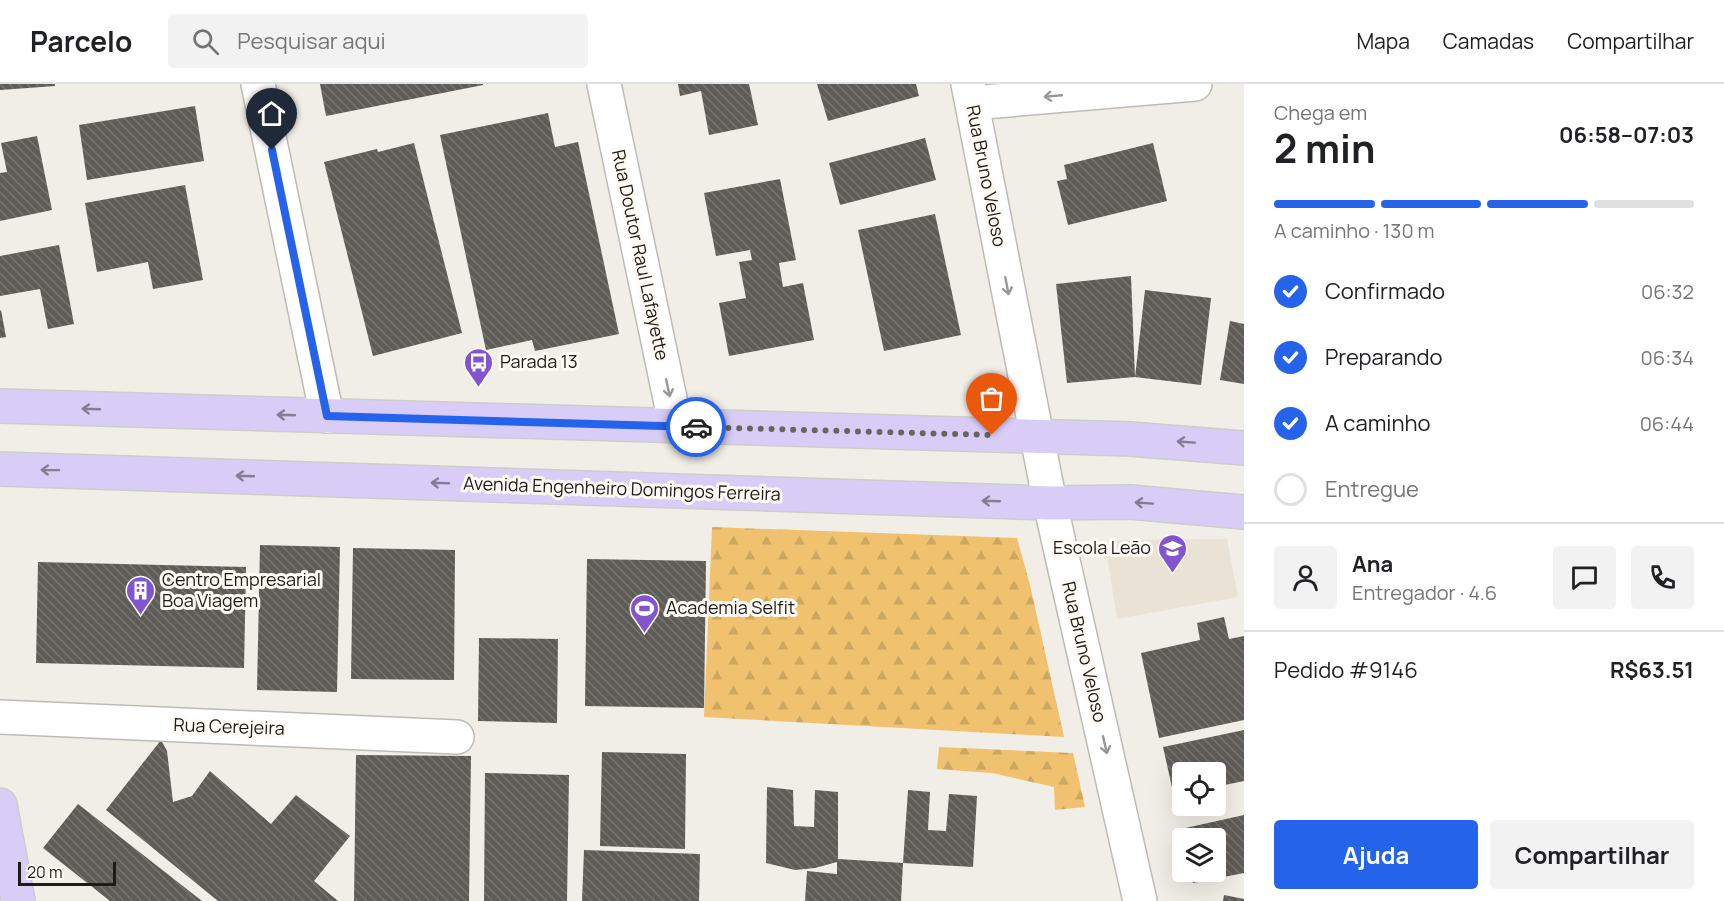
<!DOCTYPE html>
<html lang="pt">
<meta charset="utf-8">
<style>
:root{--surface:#fff;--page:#f2f2f2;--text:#202124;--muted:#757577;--line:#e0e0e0;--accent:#2563eb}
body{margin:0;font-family:Manrope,sans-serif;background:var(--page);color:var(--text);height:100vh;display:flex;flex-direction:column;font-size:22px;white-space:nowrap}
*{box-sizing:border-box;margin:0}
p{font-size:20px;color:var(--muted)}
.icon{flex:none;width:33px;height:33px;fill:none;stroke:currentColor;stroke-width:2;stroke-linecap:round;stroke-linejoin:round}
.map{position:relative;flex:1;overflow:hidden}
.details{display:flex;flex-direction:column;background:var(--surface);width:480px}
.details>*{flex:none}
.buttons{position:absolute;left:1172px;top:678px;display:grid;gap:12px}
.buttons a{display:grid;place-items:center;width:54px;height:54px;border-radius:6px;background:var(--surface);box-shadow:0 6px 24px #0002;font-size:30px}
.scale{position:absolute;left:18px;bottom:15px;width:98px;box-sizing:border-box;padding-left:6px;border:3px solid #1c1b18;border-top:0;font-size:16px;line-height:21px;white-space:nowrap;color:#1c1b18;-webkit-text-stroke:4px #fffbf4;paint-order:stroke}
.pin{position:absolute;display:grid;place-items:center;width:51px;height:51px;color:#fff;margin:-62px -26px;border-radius:50% 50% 50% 0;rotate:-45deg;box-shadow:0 0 6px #0007}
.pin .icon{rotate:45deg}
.courier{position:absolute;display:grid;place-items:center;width:60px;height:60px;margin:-30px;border:4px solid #2563eb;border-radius:50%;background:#fff;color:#222;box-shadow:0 2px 8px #0007}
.head em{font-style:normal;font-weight:700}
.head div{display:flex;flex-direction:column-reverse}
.head{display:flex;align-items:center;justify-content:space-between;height:102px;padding:0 30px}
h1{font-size:39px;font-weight:700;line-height:45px}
.bar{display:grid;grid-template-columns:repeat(4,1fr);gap:9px 6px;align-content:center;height:72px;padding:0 30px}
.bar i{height:8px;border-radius:4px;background:var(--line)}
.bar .selected{background:var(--accent)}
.bar p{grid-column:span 4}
.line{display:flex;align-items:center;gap:15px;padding:0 30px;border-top:2px solid var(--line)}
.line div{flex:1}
.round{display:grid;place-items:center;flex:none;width:63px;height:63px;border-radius:6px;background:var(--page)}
ol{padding:0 30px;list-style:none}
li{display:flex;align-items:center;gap:18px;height:66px}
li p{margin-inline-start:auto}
li .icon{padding:6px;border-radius:50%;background:var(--accent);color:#fff;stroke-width:4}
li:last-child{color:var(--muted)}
li i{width:33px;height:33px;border:3px solid var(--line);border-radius:50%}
.button{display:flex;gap:12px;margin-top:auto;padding:12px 30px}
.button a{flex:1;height:69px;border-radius:6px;background:var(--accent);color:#fff;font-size:24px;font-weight:700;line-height:69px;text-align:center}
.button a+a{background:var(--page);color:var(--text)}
header{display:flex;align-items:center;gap:36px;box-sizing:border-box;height:84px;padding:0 30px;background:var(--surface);border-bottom:2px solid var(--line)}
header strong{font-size:28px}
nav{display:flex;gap:33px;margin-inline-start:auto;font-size:21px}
.search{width:420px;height:54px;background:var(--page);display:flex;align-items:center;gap:15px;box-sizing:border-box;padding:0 21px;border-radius:6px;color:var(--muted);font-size:22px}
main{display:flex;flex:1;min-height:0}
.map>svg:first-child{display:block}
</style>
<header>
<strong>Parcelo</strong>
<div class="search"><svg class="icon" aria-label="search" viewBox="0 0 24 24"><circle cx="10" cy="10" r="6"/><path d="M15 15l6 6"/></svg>Pesquisar aqui</div>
<nav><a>Mapa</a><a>Camadas</a><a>Compartilhar</a></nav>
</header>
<main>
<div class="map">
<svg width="1244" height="817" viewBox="0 0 1244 817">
<defs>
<pattern id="forest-firs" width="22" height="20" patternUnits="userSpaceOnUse" patternTransform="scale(1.5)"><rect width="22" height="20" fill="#f0c26f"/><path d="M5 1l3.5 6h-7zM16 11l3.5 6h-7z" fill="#cda65f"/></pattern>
<pattern id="building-back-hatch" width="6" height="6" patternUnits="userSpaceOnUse" patternTransform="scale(1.5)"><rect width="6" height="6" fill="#5f5c57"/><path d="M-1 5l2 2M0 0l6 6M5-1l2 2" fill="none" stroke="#767470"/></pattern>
</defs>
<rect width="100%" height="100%" fill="#f1eee7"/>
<path fill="#eae2d5" d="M1227 455 1238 513 1117 535 1106 465 1111 459 1121 456Z"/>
<path fill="url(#forest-firs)" d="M712 443 1017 454 1030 501 1064 653 704 633Z
M939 663 1073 669 1085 723 1055 726 1054 703 992 689 937 685Z"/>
<path fill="url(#building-back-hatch)" d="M0 0H55V2L0 6Z
M320 0H483V1L326 32Z
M678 0H749L758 41 709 51 701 7 680 12Z
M817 0H916L919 12 828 37Z
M195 22 204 77 87 96 79 41Z
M548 29 555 63 578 58 619 250 535 267 532 256 486 266 440 51Z
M37 52 52 126 0 137V89L7 88 1 59Z
M925 54 936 96 840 121 829 79Z
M414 59 462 249 373 272 324 78 377 65 378 68Z
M1153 59 1167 117 1068 141 1057 97 1067 95 1064 81Z
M780 95 796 176 779 179 783 203 803 199 814 256 729 272 719 219 746 214 739 178 752 176 750 166 716 172 704 109Z
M185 101 203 196 153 205 148 178 97 188 85 119Z
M935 130 961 251 884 267 858 146Z
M59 161 74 240 48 245 40 205 0 212V172Z
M1131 192 1135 293 1145 206 1211 214 1201 301 1135 293 1067 299 1056 200Z
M1 226 6 253 0 254V227Z
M1230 237 1244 240V300L1220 296Z
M260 461 340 463 337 608 257 606Z
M353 464 455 466 454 596 351 595Z
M587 475 706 477 704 624 585 622Z
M38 478 246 483 244 584 36 579Z
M1224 533 1229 555 1244 552V636L1159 654 1141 569 1200 556 1197 539Z
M479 554 558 555 557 639 478 637Z
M1244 646V697L1215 703V688H1182V710L1174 712 1163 663Z
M161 656 167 667 173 718 192 712 210 687 271 740 296 711 350 752 314 797 338 817H218L106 726Z
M602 668 686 670 685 765 600 762Z
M356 671 471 672 469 817H354Z
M485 689 569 691 567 817H484Z
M767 703 793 706 794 742 814 743 815 706 838 708V775L903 779 901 817H805L807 787 837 790V778L815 784 795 786 766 779Z
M908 706 930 708 928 746 946 747 949 710 977 712 973 783 903 779Z
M78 720 202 817H110L43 764Z
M1244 731V789L1193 799 1190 788H1215V754H1183L1181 745Z
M584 766 700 770 699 817H582Z
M1224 811 1244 815V817H1223Z"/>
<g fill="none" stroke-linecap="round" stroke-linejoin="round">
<defs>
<path id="minor" d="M258 0 327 332
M604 0 676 343
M968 0 1050 419 1140 817
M972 19 1195 0
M0 633 457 653"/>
<path id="major" d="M0 322 1130 355 1244 364
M0 385 1050 419 1130 418 1244 428
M0 721 18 817"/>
</defs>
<use href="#minor" stroke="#bebbb5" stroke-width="36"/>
<use href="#major" stroke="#cdcdcc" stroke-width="36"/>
<use href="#minor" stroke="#fff" stroke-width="33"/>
<use href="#major" stroke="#d9cdf7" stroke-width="33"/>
</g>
<defs><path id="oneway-shaft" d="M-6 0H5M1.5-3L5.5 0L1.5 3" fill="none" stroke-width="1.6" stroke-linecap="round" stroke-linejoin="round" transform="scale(1.5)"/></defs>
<g stroke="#999897">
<use href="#oneway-shaft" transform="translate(1053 12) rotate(175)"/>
<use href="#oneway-shaft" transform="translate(1007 202) rotate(79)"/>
<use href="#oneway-shaft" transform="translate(668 304) rotate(78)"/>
<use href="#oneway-shaft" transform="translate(1105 661) rotate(77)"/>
</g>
<g stroke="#847d93">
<use href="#oneway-shaft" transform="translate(91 325) rotate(-178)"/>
<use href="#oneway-shaft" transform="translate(286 331) rotate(-178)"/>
<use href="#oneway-shaft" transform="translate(1186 358) rotate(-176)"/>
<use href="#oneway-shaft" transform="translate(50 386) rotate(-179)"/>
<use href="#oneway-shaft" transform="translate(245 392) rotate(-178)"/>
<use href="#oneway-shaft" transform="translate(440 399) rotate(-178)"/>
<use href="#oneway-shaft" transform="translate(991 417) rotate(-178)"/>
<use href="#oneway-shaft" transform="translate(1144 419) rotate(-176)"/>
</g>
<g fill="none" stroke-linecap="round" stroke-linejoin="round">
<path stroke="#676560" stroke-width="6" stroke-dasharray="0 10.8" d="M696 343 992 351"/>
<path stroke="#2563eb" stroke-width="8" d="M272 66 327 332 696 343"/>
</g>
<defs>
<symbol id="bus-pin" viewBox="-11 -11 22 30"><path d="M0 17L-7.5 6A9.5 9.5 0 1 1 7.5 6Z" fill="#8155ce" stroke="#fffbf4"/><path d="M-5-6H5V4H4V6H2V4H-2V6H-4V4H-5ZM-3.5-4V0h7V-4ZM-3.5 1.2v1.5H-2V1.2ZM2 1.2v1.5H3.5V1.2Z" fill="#fff"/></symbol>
<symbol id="school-pin" viewBox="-11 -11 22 30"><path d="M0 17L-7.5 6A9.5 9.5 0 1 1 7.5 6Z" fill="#8155ce" stroke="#fffbf4"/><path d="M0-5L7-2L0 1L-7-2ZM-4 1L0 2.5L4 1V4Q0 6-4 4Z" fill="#fff"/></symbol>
<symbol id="building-pin" viewBox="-11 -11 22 30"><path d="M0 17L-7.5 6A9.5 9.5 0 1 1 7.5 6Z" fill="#8155ce" stroke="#fffbf4"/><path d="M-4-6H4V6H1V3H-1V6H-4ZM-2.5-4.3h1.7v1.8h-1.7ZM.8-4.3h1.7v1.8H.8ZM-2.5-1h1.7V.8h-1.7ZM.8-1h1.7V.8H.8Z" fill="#fff"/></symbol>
<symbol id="stadium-pin" viewBox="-11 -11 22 30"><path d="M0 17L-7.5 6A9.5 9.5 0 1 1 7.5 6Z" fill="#8155ce" stroke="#fffbf4"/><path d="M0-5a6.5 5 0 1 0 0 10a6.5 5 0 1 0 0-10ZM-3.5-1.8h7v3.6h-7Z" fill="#fff"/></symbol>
</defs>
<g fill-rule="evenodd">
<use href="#bus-pin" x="462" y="262" width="33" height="45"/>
<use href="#school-pin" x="1156" y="448" width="33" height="45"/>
<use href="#building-pin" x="124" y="490" width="33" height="45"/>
<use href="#stadium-pin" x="628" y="508" width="33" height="45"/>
</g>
<g text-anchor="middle" stroke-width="6" stroke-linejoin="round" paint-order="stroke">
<g font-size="18" fill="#1c1b18" stroke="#fffbf4">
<text transform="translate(986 92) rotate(79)" y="6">Rua Bruno Veloso</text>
<text transform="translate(640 171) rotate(78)" y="6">Rua Doutor Raul Lafayette</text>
<text transform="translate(622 405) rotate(2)" y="6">Avenida Engenheiro Domingos Ferreira</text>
<text transform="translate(1084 568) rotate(77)" y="6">Rua Bruno Veloso</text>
<text transform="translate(229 643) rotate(2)" y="6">Rua Cerejeira</text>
</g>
<g font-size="18" fill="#1c1b18" stroke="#fffbf4" text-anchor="start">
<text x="500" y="284">Parada 13</text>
<text x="1151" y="470" text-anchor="end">Escola Leão</text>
<text x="162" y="502">Centro Empresarial<tspan x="162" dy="21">Boa Viagem</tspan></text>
<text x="666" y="530">Academia Selfit</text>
</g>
</g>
</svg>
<div class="buttons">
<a><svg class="icon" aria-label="locate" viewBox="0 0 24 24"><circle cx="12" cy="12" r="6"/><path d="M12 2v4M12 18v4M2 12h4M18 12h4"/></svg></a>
<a><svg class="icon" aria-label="layers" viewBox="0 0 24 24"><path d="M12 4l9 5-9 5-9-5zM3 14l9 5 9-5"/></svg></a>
</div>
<div class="scale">20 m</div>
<div class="pin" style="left:992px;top:351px;background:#ea580c"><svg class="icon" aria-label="bag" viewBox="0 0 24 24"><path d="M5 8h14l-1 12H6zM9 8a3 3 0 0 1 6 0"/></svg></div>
<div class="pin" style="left:272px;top:66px;background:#1f2937"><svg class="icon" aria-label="home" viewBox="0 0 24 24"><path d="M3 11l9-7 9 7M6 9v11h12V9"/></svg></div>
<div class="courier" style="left:696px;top:343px"><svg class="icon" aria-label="car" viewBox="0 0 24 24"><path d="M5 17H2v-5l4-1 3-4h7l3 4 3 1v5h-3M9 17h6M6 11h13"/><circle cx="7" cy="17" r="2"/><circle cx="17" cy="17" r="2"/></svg></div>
</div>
<section class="details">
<div class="head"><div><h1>2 min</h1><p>Chega em</p></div><em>06:58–07:03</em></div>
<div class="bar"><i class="selected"></i><i class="selected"></i><i class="selected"></i><i></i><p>A caminho · 130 m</p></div>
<ol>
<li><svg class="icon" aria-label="check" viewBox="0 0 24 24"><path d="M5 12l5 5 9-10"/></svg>Confirmado<p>06:32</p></li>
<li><svg class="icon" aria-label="check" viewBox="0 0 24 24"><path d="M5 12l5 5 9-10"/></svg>Preparando<p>06:34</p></li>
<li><svg class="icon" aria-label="check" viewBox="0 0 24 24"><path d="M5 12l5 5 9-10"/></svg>A caminho<p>06:44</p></li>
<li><i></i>Entregue</li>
</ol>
<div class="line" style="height:108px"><a class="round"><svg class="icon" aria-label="person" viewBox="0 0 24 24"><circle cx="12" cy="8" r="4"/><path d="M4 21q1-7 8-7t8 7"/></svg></a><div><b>Ana</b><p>Entregador · 4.6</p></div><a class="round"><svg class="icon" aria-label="chat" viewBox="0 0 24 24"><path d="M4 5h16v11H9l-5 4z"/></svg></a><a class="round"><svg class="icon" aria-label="phone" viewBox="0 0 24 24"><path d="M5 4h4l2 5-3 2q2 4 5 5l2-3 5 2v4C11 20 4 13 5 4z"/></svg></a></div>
<div class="line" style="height:78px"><div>Pedido #9146</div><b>R$63.51</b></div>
<div class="button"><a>Ajuda</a><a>Compartilhar</a></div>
</section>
</main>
